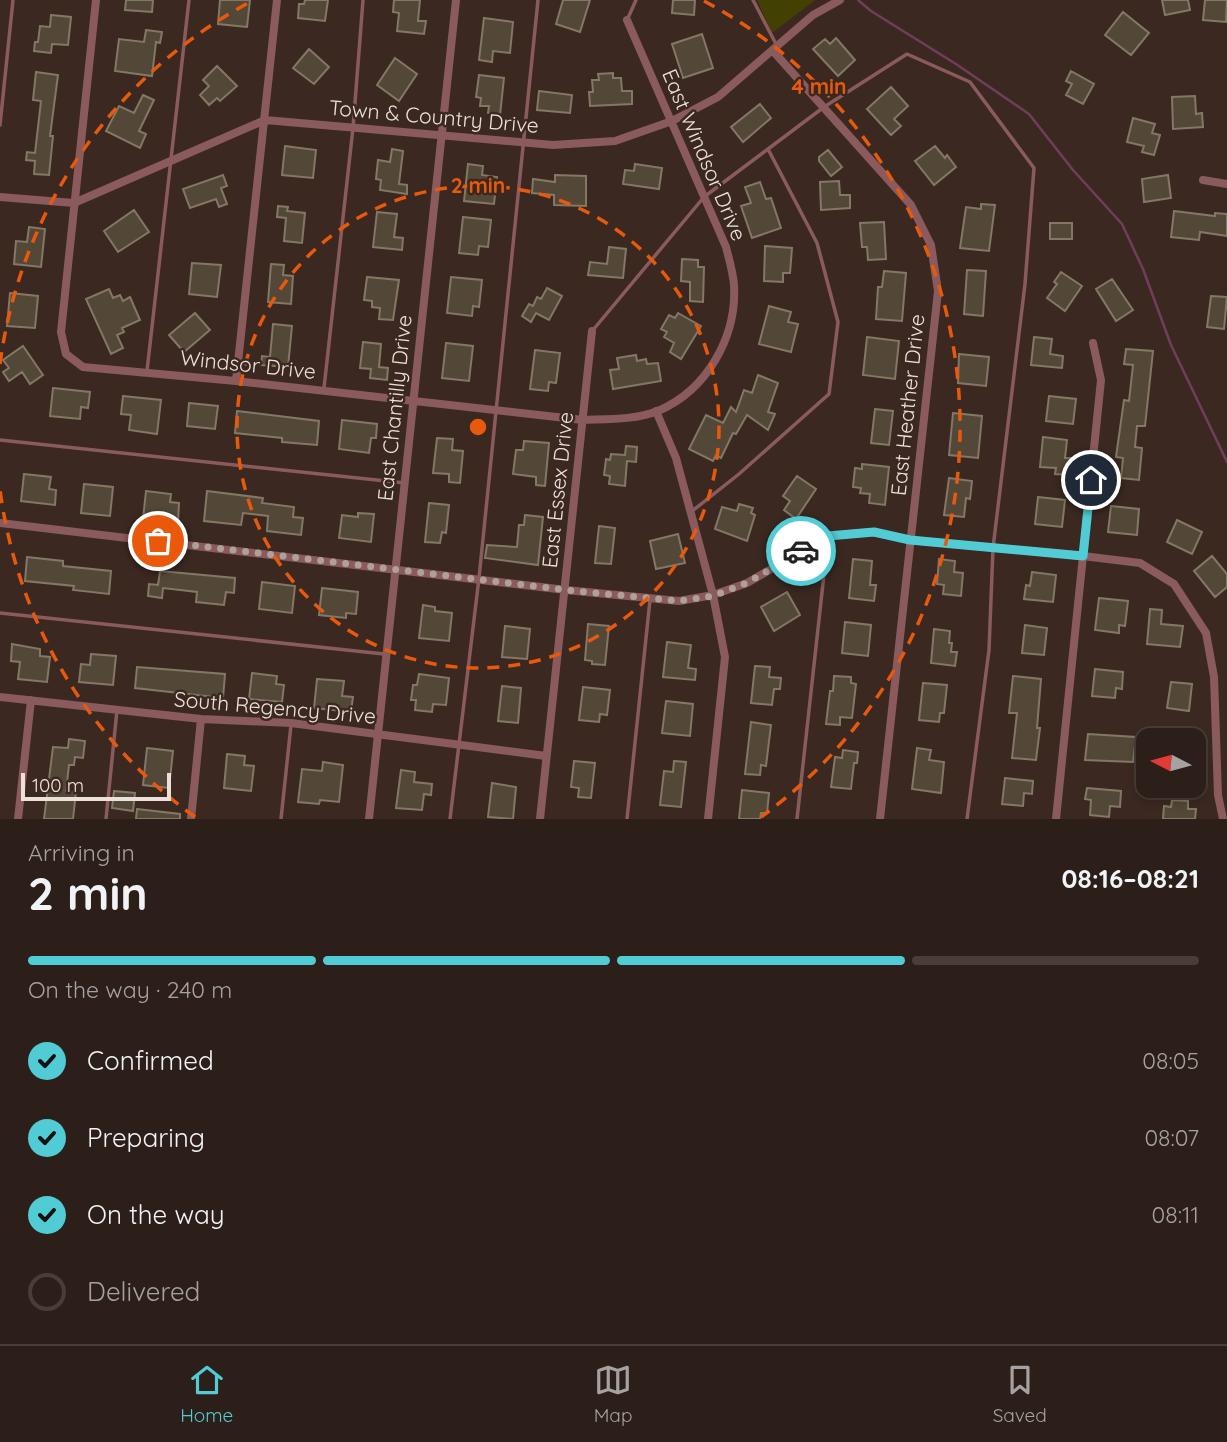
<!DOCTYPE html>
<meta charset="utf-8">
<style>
:root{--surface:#2c1f19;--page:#342722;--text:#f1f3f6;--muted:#a6a2a2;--line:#483d38;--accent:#51ccd5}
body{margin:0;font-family:Quicksand,sans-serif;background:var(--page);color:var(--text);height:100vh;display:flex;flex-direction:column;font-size:26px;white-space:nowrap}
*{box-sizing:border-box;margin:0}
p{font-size:23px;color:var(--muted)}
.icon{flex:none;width:38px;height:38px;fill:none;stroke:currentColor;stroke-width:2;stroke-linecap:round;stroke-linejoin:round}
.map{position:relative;height:819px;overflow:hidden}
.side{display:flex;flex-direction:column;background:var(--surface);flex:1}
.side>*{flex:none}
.needle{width:46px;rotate:276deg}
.buttons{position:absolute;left:1136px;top:728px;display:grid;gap:14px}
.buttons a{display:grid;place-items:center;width:70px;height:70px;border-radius:14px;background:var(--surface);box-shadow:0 4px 10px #0003,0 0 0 2px var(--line);font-size:35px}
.scale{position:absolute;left:21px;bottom:18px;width:150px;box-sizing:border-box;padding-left:7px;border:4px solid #ede0db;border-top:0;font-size:19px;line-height:24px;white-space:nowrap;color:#ede0db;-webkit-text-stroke:5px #3b2921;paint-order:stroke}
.pin{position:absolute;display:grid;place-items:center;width:60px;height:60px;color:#fff;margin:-30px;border:4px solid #fff;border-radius:50%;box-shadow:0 2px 7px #0007}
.courier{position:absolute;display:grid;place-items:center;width:70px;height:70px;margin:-35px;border:5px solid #51ccd5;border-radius:50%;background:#fff;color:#222;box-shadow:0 2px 9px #0007}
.head em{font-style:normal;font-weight:700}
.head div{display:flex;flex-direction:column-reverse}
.head{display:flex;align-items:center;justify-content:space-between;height:119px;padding:0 28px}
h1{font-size:46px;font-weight:700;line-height:52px}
.bar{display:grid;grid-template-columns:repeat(4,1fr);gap:10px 7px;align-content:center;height:84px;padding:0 28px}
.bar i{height:9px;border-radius:5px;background:var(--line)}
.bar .active{background:var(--accent)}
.bar p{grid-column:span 4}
ol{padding:0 28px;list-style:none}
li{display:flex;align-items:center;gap:21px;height:77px}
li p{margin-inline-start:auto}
li .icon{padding:7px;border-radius:50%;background:var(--accent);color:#111;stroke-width:4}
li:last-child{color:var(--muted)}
li i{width:38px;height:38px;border:4px solid var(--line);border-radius:50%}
.menu{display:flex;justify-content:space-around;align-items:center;height:98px;border-top:2px solid var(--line);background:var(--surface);font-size:19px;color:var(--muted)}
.menu a{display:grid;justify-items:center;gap:4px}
.menu .active{color:var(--accent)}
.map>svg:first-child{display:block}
</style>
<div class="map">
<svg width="1227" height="819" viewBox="0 0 1227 819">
<rect width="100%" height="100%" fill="#3b2921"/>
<path fill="#424102" d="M757 0H815L772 33Z"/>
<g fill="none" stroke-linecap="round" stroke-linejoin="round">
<path stroke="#723d5d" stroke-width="2.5" d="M858 0 871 11 956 64 1029 114 1073 170 1122 224 1143 269 1171 345 1227 462"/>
</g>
<path fill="#534837" stroke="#837765" stroke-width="2" d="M126 0H153L152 12 125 10Z
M220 0H250L247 27 218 24Z
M305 0H328L325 21 298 18 299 4H304Z
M394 0H420L418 21H426L424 34 397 31 399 13 393 12Z
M563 0H590L580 32 556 24Z
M673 0H695L694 15 672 13Z
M1162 0H1188L1190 10 1165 15Z
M1205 0H1227L1226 22 1203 20Z
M1123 12 1149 33 1131 55 1105 35Z
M51 15 71 17 68 45 52 44 51 53 34 51 35 42H38L40 26 50 27Z
M484 18 513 22 510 53 493 51 492 62 479 60Z
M146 30 162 32 160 43 156 42 152 76 115 71 119 39 144 42Z
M702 34 713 68 683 78 672 44Z
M836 38 855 60 838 76 813 49 825 39 830 44Z
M309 49 329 67 314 84 293 68Z
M395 58 417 74 399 101 377 85Z
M217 66 237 86 220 101 217 98 209 105 200 95 209 86 203 80Z
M1071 71 1094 84 1083 104 1066 95 1072 84 1066 81Z
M36 72 58 75 50 136H53L49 175 34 174 35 161 26 160 27 152 35 153 41 101 33 100Z
M613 73V78H621L622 91H632V104L590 106 589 92H593L592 80H599L598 74Z
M479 75 504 78 500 115 488 113 489 106H480L481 98 476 97Z
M891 87 908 106 894 119 901 126 891 135 867 109Z
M539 91 572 95 570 113 537 110Z
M143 95 154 100 139 131 146 134 140 148 106 131 119 106 134 113Z
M1195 96 1196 114 1202 113 1203 127 1173 129 1172 97Z
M760 104 771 118 743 142 731 127Z
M1133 118 1155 124 1152 133 1160 135 1154 155 1142 152 1144 146 1127 142Z
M285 146 316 150 313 178 282 175Z
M935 146 945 158 947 155 956 167 934 185 915 161Z
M392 149 403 151 399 184 407 185V194L380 190 381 180 376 179 378 160 390 162Z
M828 150 842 167 831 176 819 161V157Z
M468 164 483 166 482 175 497 177 494 204 464 201Z
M635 164 662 168 659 189 623 184 625 170 634 171Z
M223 175 227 186 221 188 227 204 219 207 216 199 190 208 183 189Z
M555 175 586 176V206L554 205V195L532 193 533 179 555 182Z
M1168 175 1171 198 1144 202 1142 179Z
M839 181 840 195H850V208L821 210 820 182Z
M760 182 766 199 771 198 781 228 752 238 741 206 751 203 745 187Z
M981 204 995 205 989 251 960 248 966 207 981 209Z
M278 206 288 207 287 211 305 213 302 243 284 241 286 218 277 217Z
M134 210 149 232 118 252 104 231Z
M1174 211 1215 216V213L1227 214V236L1200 232 1199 240 1171 237Z
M377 212 397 214 394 237 403 238 402 250 373 247Z
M463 217 491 220 488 247 479 246 478 255 459 253Z
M884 222 886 259 868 260 867 247H862L860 223Z
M1050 223H1072V239H1050Z
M29 227 45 229 41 267 14 264 16 241 27 242Z
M765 246 792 248 790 273H783V282L764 281Z
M609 247 626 249 623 278 588 275 590 262 607 264Z
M682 259 698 260V267H704L703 302 690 301V282L681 281Z
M192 263 221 265 217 297 189 294Z
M271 264 284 265 283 275 293 276 291 304 268 302Z
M967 270 986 271 983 316 964 314Z
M884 271 906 273 902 321 876 319 878 287H882Z
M1061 272 1082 286 1065 311 1047 298 1057 284 1054 282Z
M367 277 399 280 393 320 379 319 380 308 372 307V301L364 300Z
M451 277 482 280 479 307 473 306 472 316 447 313Z
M1112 279 1133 310 1116 321 1096 289Z
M547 288 562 296 549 320 536 313 531 322 522 316 529 304 533 306 537 297 541 299Z
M109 289 113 298 120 295 123 301 130 297 140 320 122 328 124 332 117 335 123 348 111 354 86 299Z
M10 293 38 296 35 328 7 326Z
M1211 296 1227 297 1224 329 1207 327Z
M769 306 791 312 788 322 798 324 791 352 759 344Z
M195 313 210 330 184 352 169 335Z
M678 313 701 326 681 359 670 352 674 343 664 337 667 332 661 329 669 315 675 318Z
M273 324 292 326 288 367 261 365 262 356 270 357Z
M867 337 899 341 895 379 863 375Z
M1034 337 1052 339 1050 354 1063 356 1062 368 1031 365Z
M363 342 381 344 379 367 388 368 387 380 370 378 371 369 360 368Z
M446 343 473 346 469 381 442 378Z
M23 346 43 375 30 384 22 372 9 381 3 372 9 368 3 360Z
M1126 349 1153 351 1145 426H1137L1135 447 1142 448 1139 480 1121 478 1123 458 1116 457 1124 400 1129 401 1133 365 1124 364Z
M535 350 560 353 556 383 549 382 548 391 530 389Z
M959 354 989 357 986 386 958 383Z
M636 355 637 361 646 359 647 364 658 363 661 381 613 389 610 370 619 369 617 358Z
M758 375 778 383 768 412 775 414 768 430 747 415 736 434 733 433 721 458 716 455 713 461 689 449 706 415 723 423 731 407 736 412 744 390 752 393Z
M53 388 90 392 88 408 81 407 80 419 50 416Z
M123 396 161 400 157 434 129 430 131 415 121 414Z
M1049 396 1076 399 1073 424 1046 421Z
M189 403 218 406 215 429 187 426Z
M875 409 893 411 889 445 871 443Z
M237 411 319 421 317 445 282 442V438L235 433Z
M953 413 982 416 978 458 949 455Z
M342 420 377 424 376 438H371L369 453 339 449Z
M1043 437 1067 440 1065 458H1071L1069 475 1055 474 1056 468 1040 467Z
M437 438 453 439 452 450 463 451 460 483 449 482V474L433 473Z
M524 441 549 443 545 486 536 485V477L513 474 516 450H523Z
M626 446 637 447 636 462 627 461 625 486 609 484 610 476 604 475 606 459 610 460 611 454 625 455Z
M862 464 889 467 885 505 869 503 870 494 860 493 861 488 853 487 855 468 862 469Z
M24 474 51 477 49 489 56 490 55 505 21 501Z
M797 476 816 489 796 519 784 510 790 501 783 496Z
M949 478 972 481 970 499 966 498 964 517 944 515Z
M84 484 113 487 110 516 81 513Z
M146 491 171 494 170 502 179 503 178 522 143 519Z
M207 491 263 498 262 503 294 507 293 517 303 518 301 535 267 531 268 516 243 513 241 525 204 521Z
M1038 497 1065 500 1062 527 1035 524Z
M429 503 449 505 446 533 442 532 440 543 425 542Z
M739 504 753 508 751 513 755 515 747 541 715 529 722 507 737 511Z
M1111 506 1139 509 1137 535 1108 532Z
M358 513 374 514 371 542 339 538 342 515 358 517Z
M525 515 543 517 538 565 485 558 487 545 517 547 519 525H524Z
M1177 520 1202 532 1192 554 1167 542Z
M599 526 615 528 611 564 595 563Z
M678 534 685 563 656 569 650 541Z
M1212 556 1227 574V587L1215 597 1194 571Z
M27 557 63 561V566L111 571 109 594 73 590 74 586 25 581Z
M853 559 872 561 870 585H876L874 601 849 598Z
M939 559 955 561 954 572 963 573 961 596 943 594 944 585 937 584Z
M160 571 235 578 234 593 226 592 224 605 196 602 197 592 163 588 162 598 148 596 149 584 158 585Z
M1032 572 1056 575 1053 602 1024 599 1026 585 1030 586Z
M262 582 295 586 292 613 259 609Z
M322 588 358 592 356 614 346 613V618L319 615Z
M787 592 800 615 774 631 761 607Z
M1099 598 1128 601 1125 626 1119 625V633L1095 630Z
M423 605 435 607V611L452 613 449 641 419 638Z
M1150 609 1162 610 1161 624 1183 626 1180 647 1147 644Z
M845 622 871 625 868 656 842 653Z
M588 624 609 626 605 665 592 664V661L585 660Z
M1025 625 1047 628 1044 655 1022 653Z
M505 626 530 629 527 659 502 657Z
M934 629 950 631 949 643H952L951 652H957L955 666 931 663Z
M667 642 691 645 688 668 696 669 695 680 663 677Z
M12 644 40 649V656L50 657 47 682 18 679 20 662 11 661Z
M91 654 116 656 113 685 79 682 81 664 90 665Z
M755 666 770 667 769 677 781 678 780 689H774L772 705 751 703Z
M137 667 225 674 223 698 135 688Z
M1095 669 1123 672 1122 689 1116 688 1115 698 1092 696Z
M252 673 277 676 276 684 284 685 282 702 249 699Z
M419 674 449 678 446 705 433 704 432 712 415 710 416 700H411L413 685H417Z
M834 676 851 677V683L856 684 852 718 840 717V725L826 724 830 691H833Z
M1013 676 1041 679 1037 728H1040L1036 760 1012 758 1017 713H1009Z
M317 679 344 681 342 696 353 697 351 712 314 708Z
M1171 682 1192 684 1189 711 1167 708Z
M923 683 947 685 944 713H940L939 722 919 720Z
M502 686 521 688 518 723 498 721Z
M583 687 610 690 607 715 600 714 599 722 579 720Z
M666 701 693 704 690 736 662 733Z
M751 722 771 725 766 766 761 765 760 775 745 774Z
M1088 734 1136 737 1133 762 1085 760Z
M69 739 85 741 83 758 75 757 74 765H69L66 791 76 792 73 819H44L53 747 68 748Z
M147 748 173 751 169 788 143 785Z
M917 748 931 750 929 760 944 762 941 793 912 789Z
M843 750 858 752 857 763H854L851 789 831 787 835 757 842 758Z
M227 754 245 756 244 765 254 766 251 791 224 788Z
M574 761 595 763 591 798 578 797 579 788 571 787Z
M674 761 686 762 681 807 660 805 664 771 673 772Z
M323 762 343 765 339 802 320 800 319 804 298 802 302 769 322 771Z
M401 770 415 772 414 782 432 784 431 795 424 794 422 810 396 808Z
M1005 778 1033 781 1032 794 1024 793 1023 806 1002 804Z
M492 783 516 787 513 819 488 817Z
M1087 788 1121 791 1120 807 1110 806 1109 817 1090 815 1091 800 1085 799Z
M742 790 769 793 767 813H761L760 819H739Z
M114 791 135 793 133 811 112 808Z
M1172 800 1188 801V809H1196L1195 819H1163L1164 806 1171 807Z
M137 809 180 814V819H136Z"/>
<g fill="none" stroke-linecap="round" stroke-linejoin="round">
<path stroke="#8b5a5d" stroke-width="3.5" d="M753 0 776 44
M628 18 636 0
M0 125 13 0
M593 330 704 197 824 107 907 54 970 82 1034 168 1025 284 993 548 989 650 967 819
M147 371 189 0
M324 388 353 128 363 0
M0 440 405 483
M691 512 739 474 829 394 838 322 817 243 768 149
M0 613 384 654
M106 819 117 710
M281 819 291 725
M450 819 479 578 538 0
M627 819 650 600
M797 819 828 538"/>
<path stroke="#8b5a5d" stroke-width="8" d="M96 0 61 332 66 354 83 367 236 381 583 420C607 419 635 420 658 411 707 390 737 337 734 285 733 272 729 259 726 247L627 20
M773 51 911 205 931 245 938 291 880 819
M1203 180 1227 184
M0 197 74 203 265 120 553 145 615 141 672 121 718 97 813 15 840 0
M236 381 277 0
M656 411 676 458 713 595 725 657 708 819
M0 523 566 590 679 601 713 595 747 583 828 536 874 532 910 540 1083 556 1140 563 1174 584 1206 633 1214 677 1218 795 1223 819
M0 697 201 719 291 723 546 756
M18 819 31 700
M191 819 201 719
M369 819 456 0
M540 819 592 331
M1056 819 1101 380 1093 343"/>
</g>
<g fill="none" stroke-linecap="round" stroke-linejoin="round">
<path stroke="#afa09a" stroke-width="7" stroke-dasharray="0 12.6" d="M158 541 566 590 679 601 713 596 747 583 801 551"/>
<path stroke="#51ccd5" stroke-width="9" d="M801 551 828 536 874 532 910 540 1083 556 1091 480"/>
</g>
<g fill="none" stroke="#e8590c" stroke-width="3.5" stroke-dasharray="12 9">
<circle cx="478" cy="427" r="241"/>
<path d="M195 817A482 482 0 0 1 0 490M0 364A482 482 0 0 1 252 1M704 1A482 482 0 0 1 761 817"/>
</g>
<g text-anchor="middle" stroke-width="5" stroke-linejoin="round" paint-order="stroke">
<g font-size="21" fill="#ede0db" stroke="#3b2921">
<text transform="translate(434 117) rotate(5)" y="7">Town &amp; Country Drive</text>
<text transform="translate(704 155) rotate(67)" y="7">East Windsor Drive</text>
<text transform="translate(248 365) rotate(6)" y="7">Windsor Drive</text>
<text transform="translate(908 405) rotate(-84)" y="7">East Heather Drive</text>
<text transform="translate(395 408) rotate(-84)" y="7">East Chantilly Drive</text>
<text transform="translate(558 490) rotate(-84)" y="7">East Essex Drive</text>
<text transform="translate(275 708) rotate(5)" y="7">South Regency Drive</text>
</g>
</g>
<circle cx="478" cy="427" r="10" fill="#e8590c" stroke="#3b2921" stroke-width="3.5"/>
<g font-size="21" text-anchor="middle" font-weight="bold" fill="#e8590c" stroke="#3b2921" stroke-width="5" stroke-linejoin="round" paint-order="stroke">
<text x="819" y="94">4 min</text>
<text x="478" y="193">2 min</text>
</g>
</svg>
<div class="buttons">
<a><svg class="needle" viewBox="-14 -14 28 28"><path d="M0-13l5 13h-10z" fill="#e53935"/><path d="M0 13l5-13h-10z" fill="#a6a2a2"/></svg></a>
</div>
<div class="scale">100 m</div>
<div class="pin" style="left:158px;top:541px;background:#ea580c"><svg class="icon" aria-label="bag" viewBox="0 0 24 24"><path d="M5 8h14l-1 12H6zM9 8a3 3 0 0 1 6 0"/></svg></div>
<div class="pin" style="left:1091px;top:480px;background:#1f2937"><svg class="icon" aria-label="home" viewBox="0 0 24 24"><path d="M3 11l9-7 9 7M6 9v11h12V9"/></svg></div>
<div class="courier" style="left:801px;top:551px"><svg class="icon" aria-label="car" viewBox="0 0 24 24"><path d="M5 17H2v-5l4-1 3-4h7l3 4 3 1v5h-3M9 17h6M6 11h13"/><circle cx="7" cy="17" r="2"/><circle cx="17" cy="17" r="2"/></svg></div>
</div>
<section class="side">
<div class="head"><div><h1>2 min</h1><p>Arriving in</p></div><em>08:16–08:21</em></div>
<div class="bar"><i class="active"></i><i class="active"></i><i class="active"></i><i></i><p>On the way · 240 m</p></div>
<ol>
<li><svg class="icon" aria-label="check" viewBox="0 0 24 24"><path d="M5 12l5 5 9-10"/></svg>Confirmed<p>08:05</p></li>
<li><svg class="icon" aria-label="check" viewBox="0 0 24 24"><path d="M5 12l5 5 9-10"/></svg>Preparing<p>08:07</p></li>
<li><svg class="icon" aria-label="check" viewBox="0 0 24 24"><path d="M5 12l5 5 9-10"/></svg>On the way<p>08:11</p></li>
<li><i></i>Delivered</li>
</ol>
</section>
<nav class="menu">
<a class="active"><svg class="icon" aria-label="home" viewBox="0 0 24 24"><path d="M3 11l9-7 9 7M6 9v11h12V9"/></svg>Home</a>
<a><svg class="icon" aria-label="map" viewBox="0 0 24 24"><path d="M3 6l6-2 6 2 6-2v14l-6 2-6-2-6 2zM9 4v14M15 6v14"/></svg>Map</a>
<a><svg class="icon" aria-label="saved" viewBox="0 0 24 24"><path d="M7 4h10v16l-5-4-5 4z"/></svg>Saved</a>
</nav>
